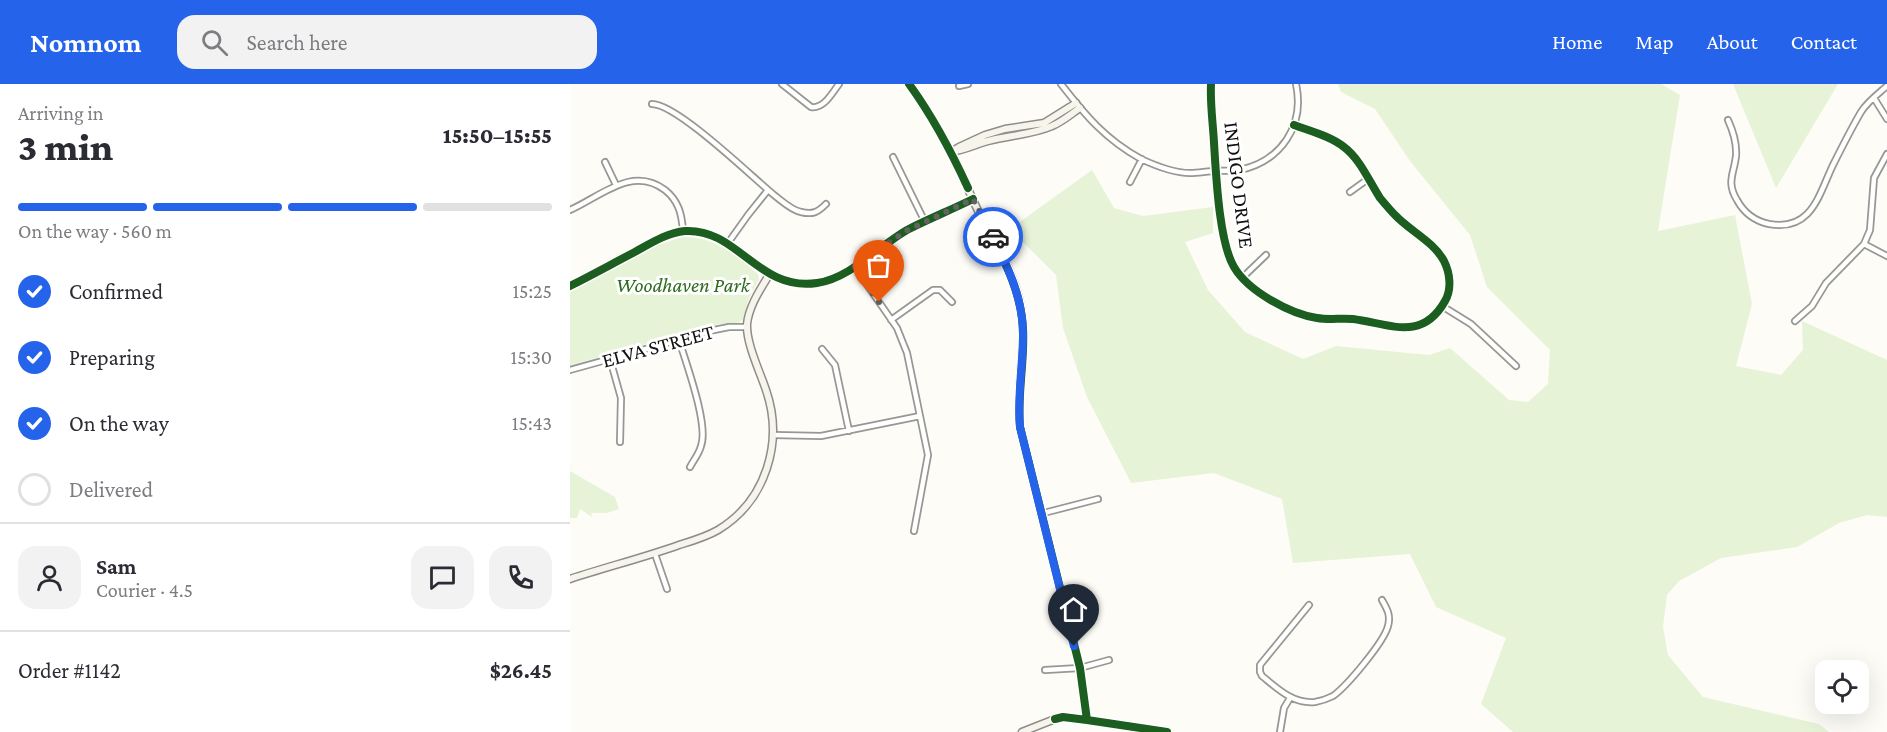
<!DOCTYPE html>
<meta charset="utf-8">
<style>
:root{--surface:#fff;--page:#f2f2f3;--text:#2b2b33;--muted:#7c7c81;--line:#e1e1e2;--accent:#2563eb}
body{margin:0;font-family:"Crimson Pro",serif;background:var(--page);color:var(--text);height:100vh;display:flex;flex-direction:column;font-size:22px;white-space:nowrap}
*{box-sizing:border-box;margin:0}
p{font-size:20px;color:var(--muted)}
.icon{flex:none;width:33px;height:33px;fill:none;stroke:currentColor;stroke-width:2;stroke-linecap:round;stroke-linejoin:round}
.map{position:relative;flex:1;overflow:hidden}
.panel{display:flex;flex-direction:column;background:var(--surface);width:570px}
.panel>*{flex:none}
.controls{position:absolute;left:1245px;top:576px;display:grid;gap:12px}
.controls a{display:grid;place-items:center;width:54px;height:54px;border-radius:12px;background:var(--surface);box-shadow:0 6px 24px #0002;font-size:30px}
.pin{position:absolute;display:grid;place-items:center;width:51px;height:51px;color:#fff;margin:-62px -26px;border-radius:50% 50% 50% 0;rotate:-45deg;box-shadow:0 0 6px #0007}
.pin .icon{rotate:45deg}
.courier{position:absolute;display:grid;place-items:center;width:60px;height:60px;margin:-30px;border:4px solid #2563eb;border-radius:50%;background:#fff;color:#222;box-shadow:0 2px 8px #0007}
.head em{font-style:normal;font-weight:800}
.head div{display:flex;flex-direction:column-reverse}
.head{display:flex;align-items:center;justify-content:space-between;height:102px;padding:0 18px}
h1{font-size:39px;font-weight:800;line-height:45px}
.bar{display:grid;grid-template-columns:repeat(4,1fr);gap:9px 6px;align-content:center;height:72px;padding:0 18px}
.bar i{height:8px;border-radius:4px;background:var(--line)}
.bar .selected{background:var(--accent)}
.bar p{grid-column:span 4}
.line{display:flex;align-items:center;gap:15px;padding:0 18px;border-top:2px solid var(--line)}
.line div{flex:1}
.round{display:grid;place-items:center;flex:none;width:63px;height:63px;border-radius:18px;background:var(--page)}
ol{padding:0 18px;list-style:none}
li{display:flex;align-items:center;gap:18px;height:66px}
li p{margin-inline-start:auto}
li .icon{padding:6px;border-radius:50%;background:var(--accent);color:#fff;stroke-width:4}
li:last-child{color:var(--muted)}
li i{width:33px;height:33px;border:3px solid var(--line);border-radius:50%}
header{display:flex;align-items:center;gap:36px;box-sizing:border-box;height:84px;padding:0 30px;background:var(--accent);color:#fff}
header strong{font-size:28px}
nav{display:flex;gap:33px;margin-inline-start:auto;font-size:21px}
.search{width:420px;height:54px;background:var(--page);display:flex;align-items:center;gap:15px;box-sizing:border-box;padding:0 21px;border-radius:18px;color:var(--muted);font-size:22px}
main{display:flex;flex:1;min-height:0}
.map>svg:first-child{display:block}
</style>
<header>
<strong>Nomnom</strong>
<div class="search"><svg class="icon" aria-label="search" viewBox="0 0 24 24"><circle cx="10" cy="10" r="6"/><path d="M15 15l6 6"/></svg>Search here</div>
<nav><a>Home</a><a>Map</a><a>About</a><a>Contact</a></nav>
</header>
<main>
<section class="panel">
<div class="head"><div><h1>3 min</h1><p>Arriving in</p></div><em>15:50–15:55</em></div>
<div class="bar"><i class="selected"></i><i class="selected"></i><i class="selected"></i><i></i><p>On the way · 560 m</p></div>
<ol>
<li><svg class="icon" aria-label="check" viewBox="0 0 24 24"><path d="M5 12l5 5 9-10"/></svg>Confirmed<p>15:25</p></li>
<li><svg class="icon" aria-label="check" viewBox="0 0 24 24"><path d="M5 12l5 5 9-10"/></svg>Preparing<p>15:30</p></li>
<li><svg class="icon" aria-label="check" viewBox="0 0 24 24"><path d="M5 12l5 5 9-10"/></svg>On the way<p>15:43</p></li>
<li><i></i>Delivered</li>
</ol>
<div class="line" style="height:108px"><a class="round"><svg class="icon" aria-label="person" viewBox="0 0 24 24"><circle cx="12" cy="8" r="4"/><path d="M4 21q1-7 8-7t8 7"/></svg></a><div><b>Sam</b><p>Courier · 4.5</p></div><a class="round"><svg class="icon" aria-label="chat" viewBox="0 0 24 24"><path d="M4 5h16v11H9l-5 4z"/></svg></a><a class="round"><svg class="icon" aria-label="phone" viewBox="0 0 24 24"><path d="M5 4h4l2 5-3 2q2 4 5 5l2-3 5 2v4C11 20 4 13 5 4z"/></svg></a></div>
<div class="line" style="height:78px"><div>Order #1142</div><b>$26.45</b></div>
</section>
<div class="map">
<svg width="1317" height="648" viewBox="0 0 1317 648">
<rect width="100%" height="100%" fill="#fdfcf7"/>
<path fill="#e7f3d7" d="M768 0H1091L1110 11 1088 147 1165 131 1182 220 1166 282 1211 291 1233 266 1232 237 1317 276V433L1297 431 1269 439 1227 463 1151 474 1109 497 1097 511 1093 543 1098 571 1133 613 1249 640 1259 648H943L911 620 936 554 866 523 840 470 723 479 712 415 644 389 561 399 517 313 493 244 486 191 440 145 522 86 544 124 573 132 643 123V149L615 158 638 206 675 248 733 275 766 262 859 271 880 264 939 316 958 318 978 300 980 266 917 203 900 151 840 77 805 25 771 8Z
M1163 0H1268L1206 104Z
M112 153C143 152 165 170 188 190L189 195 179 214 173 236 168 239 149 240 0 281V208L88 161Z
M0 387 45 413 49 425 37 429H21L22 433 10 425 7 434H0Z"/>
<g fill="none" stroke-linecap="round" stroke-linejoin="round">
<defs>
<path id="street" d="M212 0 241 23C254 25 262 9 269 0
M491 0C516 32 535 55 571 75 586 82 603 89 620 89 629 89 638 87 647 87 655 86 663 88 670 86 711 77 735 42 726 0
M641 0C640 20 643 39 644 59 646 90 649 158 664 183 678 207 720 230 747 234 759 236 771 234 783 235 820 240 852 258 875 217 882 205 880 189 874 177 864 158 840 147 825 131 820 126 815 120 810 114 799 97 790 75 774 63 760 52 740 47 724 41
M389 2 398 0
M1304 14 1317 35
M82 20C107 20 181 92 204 111 212 117 221 126 231 128 243 131 248 128 256 120
M1158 36C1163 47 1167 60 1166 72 1164 90 1156 98 1167 116 1174 129 1185 137 1199 140 1242 148 1249 110 1263 81 1272 63 1281 45 1291 28 1297 18 1308 10 1317 2
M323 73 355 138
M35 78 46 101
M560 98 572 75
M780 108 798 95
M0 126C30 113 62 81 95 106 109 117 112 131 113 148
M158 159 178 131 198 106
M1294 160 1317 172
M284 182 327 244 337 269 358 371 344 447
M672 194 696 171
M872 222 901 240 946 282
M321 236 363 206H370L382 218
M1225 237 1242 222 1256 199 1294 160 1300 146 1304 94 1317 70
M109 256C116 279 139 341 131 362 129 370 123 377 120 383
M252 265 265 281 279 347
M40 275 51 314 50 358
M0 286 144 246 159 243H177
M204 351 251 352 350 332
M470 430 528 415
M85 470 97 505
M739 521 690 581V588L692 592C708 605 723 620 745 618 751 617 757 615 763 612 777 602 814 558 818 542 821 531 817 525 812 516
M475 586 510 584 539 576
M710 648 714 624 720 614"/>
<path id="secondary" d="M339 0C356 24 371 48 384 74 395 96 403 119 415 140 430 167 446 194 451 224 457 263 446 303 450 343L510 584 517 636
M506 19 474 39 435 45 415 51 389 63 381 68C395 66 404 61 418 57 439 51 462 51 482 42 492 38 501 30 510 24
M0 202C20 192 40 181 61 170 78 161 95 149 115 147 168 144 188 208 247 199 279 195 309 162 337 146 358 135 381 126 403 115
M0 495C36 483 73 474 109 461 122 457 136 453 148 446 196 417 214 358 196 306 190 288 176 259 177 240 179 222 190 206 199 191
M452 648 485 635 493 633 597 648"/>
</defs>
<use href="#street" stroke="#979795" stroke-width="8"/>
<use href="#secondary" stroke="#8e8d8b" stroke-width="9"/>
<use href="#street" stroke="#fffffe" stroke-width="4.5"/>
<use href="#secondary" stroke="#f6f4eb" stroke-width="6"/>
<defs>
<path id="cycleway" d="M339 0C363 33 381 67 398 104
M641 0C640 20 643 39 644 59 646 90 649 158 664 183 678 207 720 230 747 234 759 236 771 234 783 235 820 240 852 258 875 217 882 205 880 189 874 177 864 158 840 147 825 131 820 126 815 120 810 114 799 97 790 75 774 63 760 52 740 47 724 41
M422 152C437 182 451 210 453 244 455 277 447 310 450 343L510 584 517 636
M0 202C20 192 40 181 61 170 78 161 95 149 115 147 168 144 188 208 247 199 279 195 309 162 337 146 358 135 381 126 403 115
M485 635 493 633 517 636 597 648"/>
</defs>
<use href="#cycleway" stroke="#fff" stroke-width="11"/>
<use href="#cycleway" stroke="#1b5e20" stroke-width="8"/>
</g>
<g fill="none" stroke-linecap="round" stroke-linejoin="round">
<path stroke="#646362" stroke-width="6" stroke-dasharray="0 10.8" d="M309 218 284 182 336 147 403 115 423 153"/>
<path stroke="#2563eb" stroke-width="8" d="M423 153C438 184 453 214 453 250 453 281 447 312 450 343L504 562"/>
</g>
<g text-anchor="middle" stroke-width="6" stroke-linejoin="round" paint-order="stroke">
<g font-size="21" fill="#111" stroke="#fff">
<text transform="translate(669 101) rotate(83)" y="7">INDIGO DRIVE</text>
<text transform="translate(88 262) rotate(-15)" y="7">ELVA STREET</text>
</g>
<g font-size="21" font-style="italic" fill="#2f6b1f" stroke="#fff">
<text x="113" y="208">Woodhaven Park</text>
</g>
</g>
</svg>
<div class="controls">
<a><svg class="icon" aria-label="locate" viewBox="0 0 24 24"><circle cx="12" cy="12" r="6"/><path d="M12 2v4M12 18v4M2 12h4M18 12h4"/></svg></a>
</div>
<div class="pin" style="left:309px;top:218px;background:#ea580c"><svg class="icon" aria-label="bag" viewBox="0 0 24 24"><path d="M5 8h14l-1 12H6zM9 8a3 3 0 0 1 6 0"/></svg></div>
<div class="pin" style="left:504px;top:562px;background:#1f2937"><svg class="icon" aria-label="home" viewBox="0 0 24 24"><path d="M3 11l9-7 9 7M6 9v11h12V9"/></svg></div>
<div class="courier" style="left:423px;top:153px"><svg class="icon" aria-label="car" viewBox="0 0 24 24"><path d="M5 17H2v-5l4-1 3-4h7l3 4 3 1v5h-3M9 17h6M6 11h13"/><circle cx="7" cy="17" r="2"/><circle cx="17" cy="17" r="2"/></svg></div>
</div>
</main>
